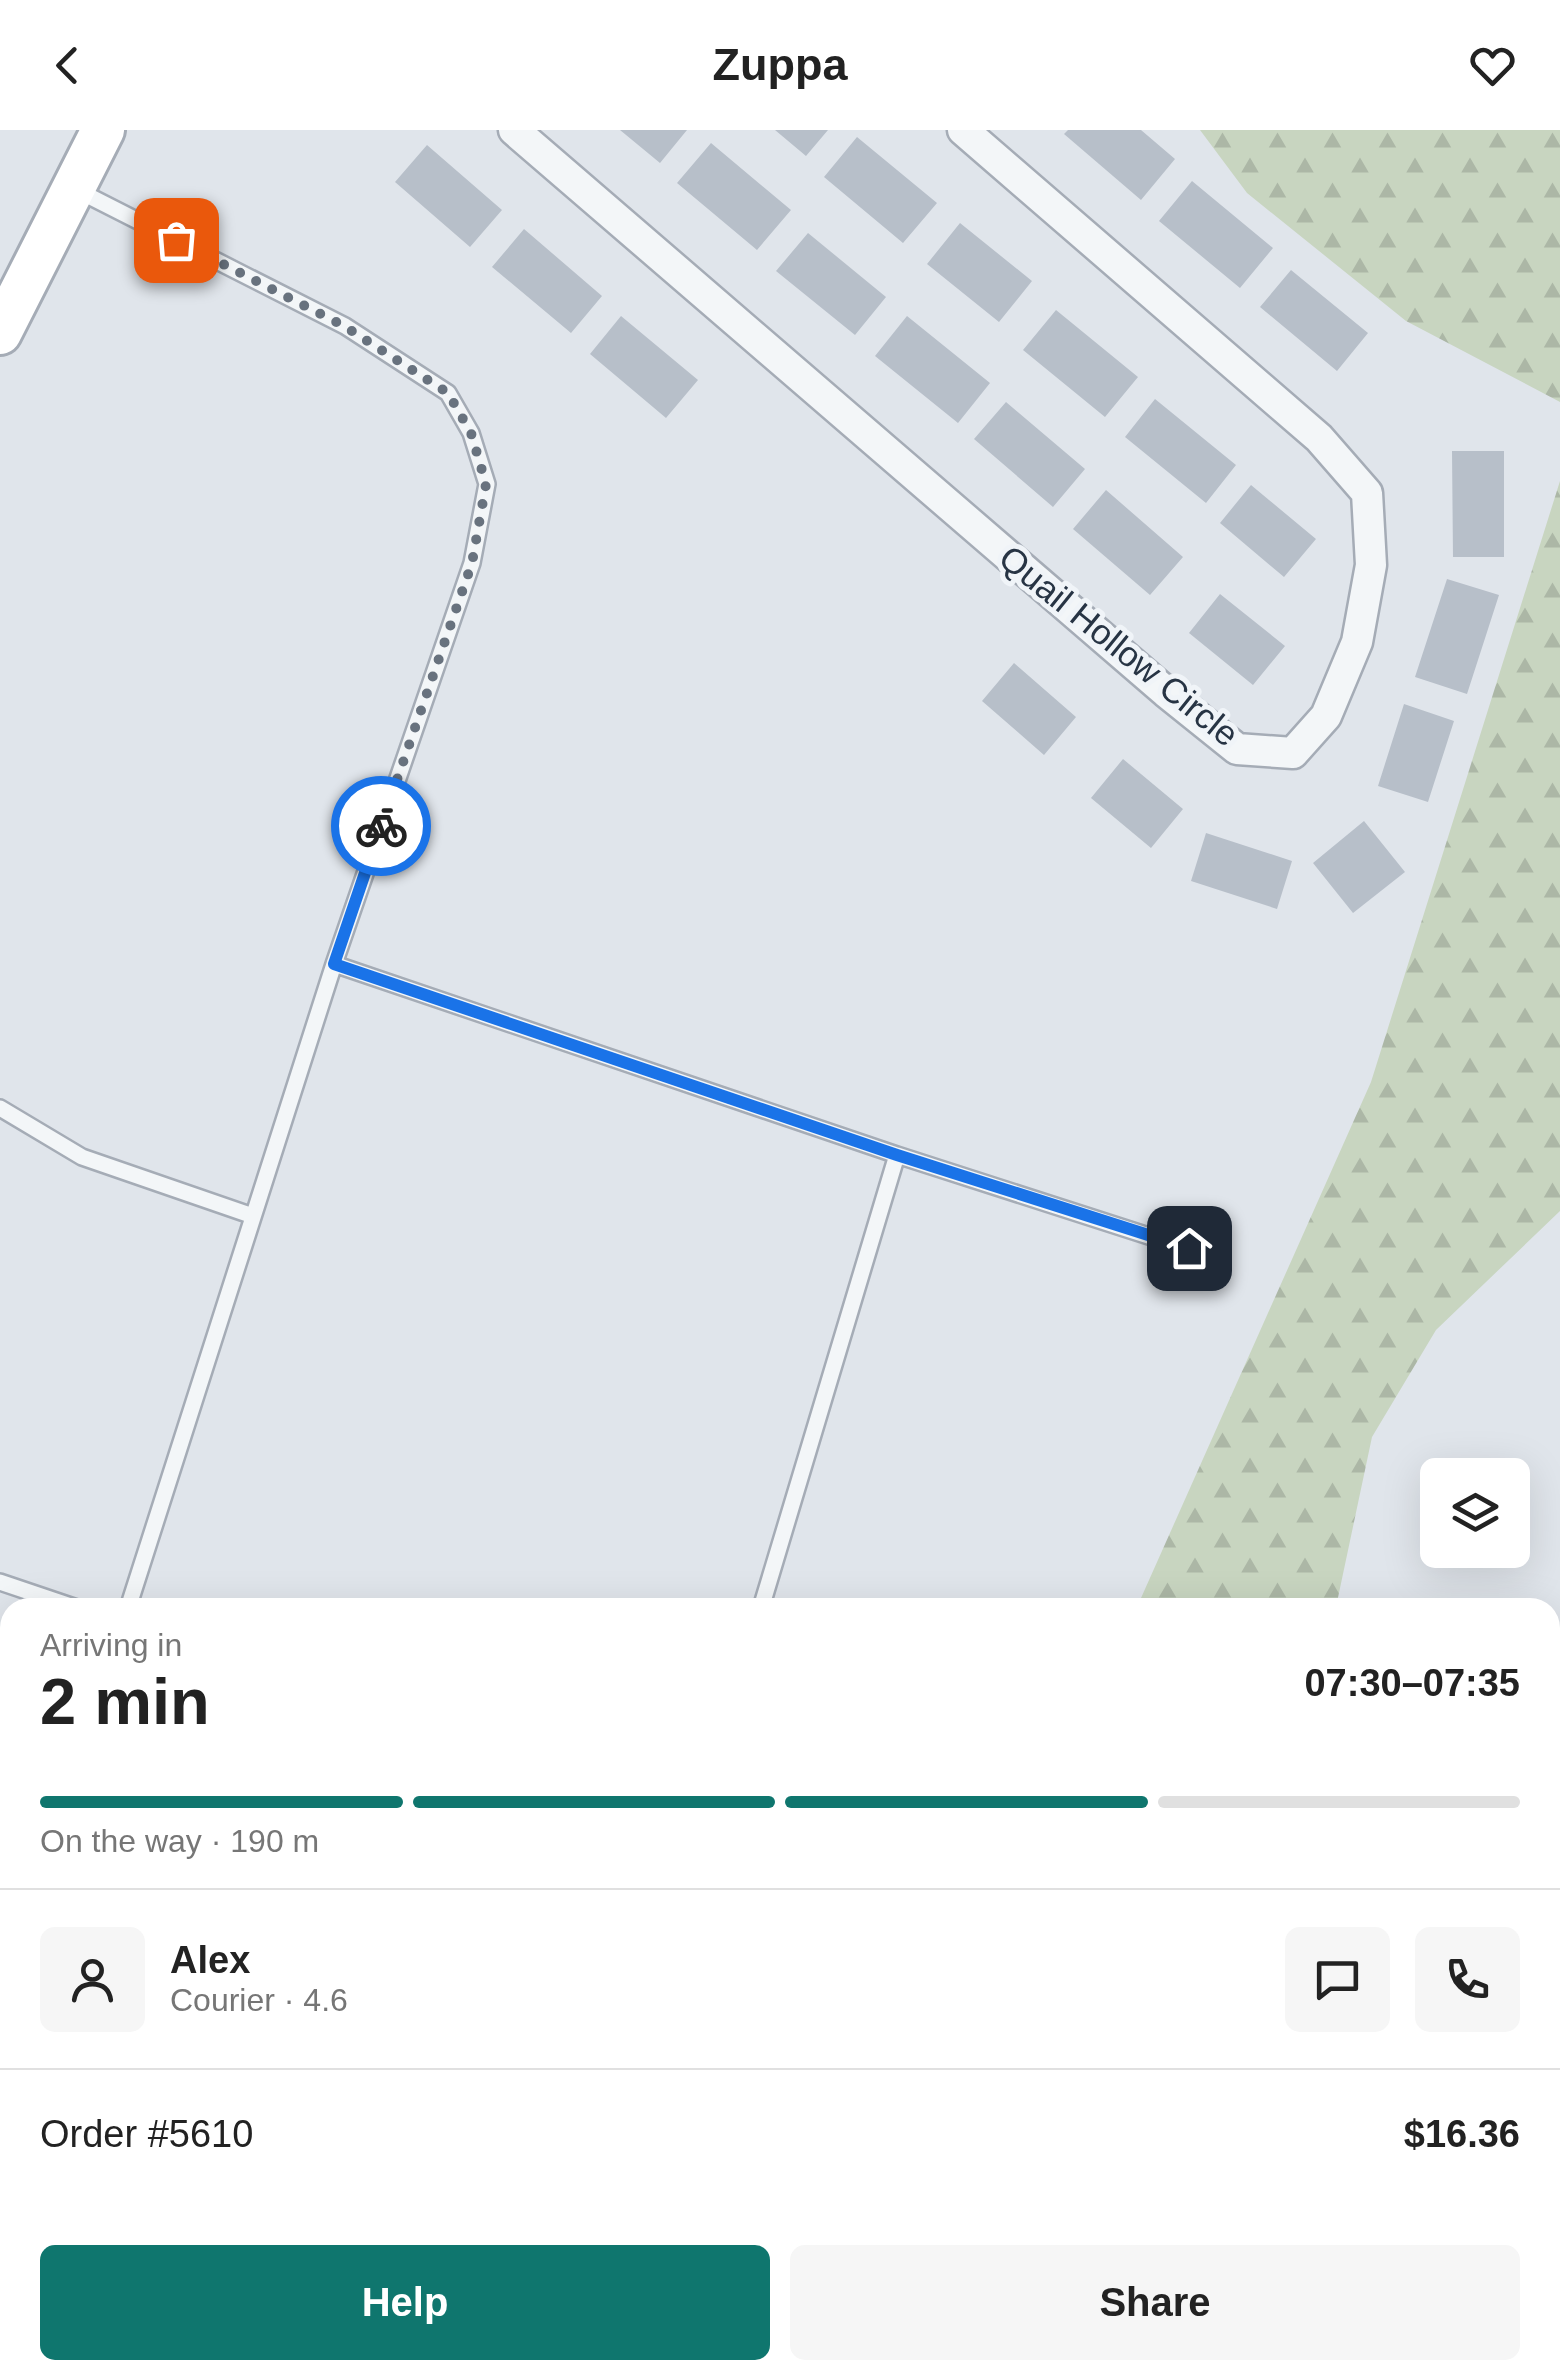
<!DOCTYPE html>
<meta charset="utf-8">
<style>
:root{--surface:#fff;--page:#f6f6f6;--text:#222;--muted:#767676;--line:#e0e0e0;--accent:#0f766e}
body{margin:0;font-family:Arial,sans-serif;background:var(--page);color:var(--text);height:100vh;display:flex;flex-direction:column;font-size:38px;white-space:nowrap}
*{box-sizing:border-box;margin:0}
p{font-size:32px;color:var(--muted)}
.icon{flex:none;width:55px;height:55px;fill:none;stroke:currentColor;stroke-width:2;stroke-linecap:round;stroke-linejoin:round}
.map{position:relative;flex:1;overflow:hidden}
.side{position:absolute;left:0px;top:1468px;width:1560px;height:782px;display:flex;flex-direction:column;background:var(--surface);border-radius:30px 30px 0 0;box-shadow:0 10px 40px #0002}
.side>*{flex:none}
.buttons{position:absolute;left:1420px;top:1328px;display:grid;gap:20px}
.buttons a{display:grid;place-items:center;width:110px;height:110px;border-radius:15px;background:var(--surface);box-shadow:0 10px 40px #0002;font-size:50px}
.pin{position:absolute;display:grid;place-items:center;width:85px;height:85px;color:#fff;margin:-42px;border-radius:20px;box-shadow:0 5px 15px #0006}
.courier{position:absolute;display:grid;place-items:center;width:100px;height:100px;margin:-50px;border:8px solid #1a73e8;border-radius:50%;background:#fff;color:#222;box-shadow:0 2px 12px #0007}
.summary em{font-style:normal;font-weight:600}
.summary div{display:flex;flex-direction:column-reverse}
.summary{display:flex;align-items:center;justify-content:space-between;height:170px;padding:0 40px}
h1{font-size:65px;font-weight:600;line-height:75px}
.bar{display:grid;grid-template-columns:repeat(4,1fr);gap:15px 10px;align-content:center;height:120px;padding:0 40px}
.bar i{height:12px;border-radius:8px;background:var(--line)}
.bar .on{background:var(--accent)}
.bar p{grid-column:span 4}
.line{display:flex;align-items:center;gap:25px;padding:0 40px;border-top:2px solid var(--line)}
.line div{flex:1}
.round{display:grid;place-items:center;flex:none;width:105px;height:105px;border-radius:15px;background:var(--page)}
.primary-button{display:flex;gap:20px;margin-top:auto;padding:20px 40px}
.primary-button a{flex:1;height:115px;border-radius:15px;background:var(--accent);color:#fff;font-size:40px;font-weight:600;line-height:115px;text-align:center}
.primary-button a+a{background:var(--page);color:var(--text)}
header{display:flex;justify-content:space-between;align-items:center;height:130px;padding:0 40px;background:var(--surface);font-size:45px;font-weight:600}
.map>svg:first-child{display:block}
</style>
<header><svg class="icon" aria-label="back" viewBox="0 0 24 24"><path d="M15 5l-7 7 7 7"/></svg>Zuppa<svg class="icon" aria-label="heart" viewBox="0 0 24 24"><path d="M12 20l-8-8c-3-5 5-10 8-4 3-6 11-1 8 4z"/></svg></header>
<div class="map">
<svg width="1560" height="2249" viewBox="0 0 1560 2249">
<defs>
<pattern id="forest-firs" width="22" height="20" patternUnits="userSpaceOnUse" patternTransform="scale(2.5)"><rect width="22" height="20" fill="#c8d5c0"/><path d="M5 1l3.5 6h-7zM16 11l3.5 6h-7z" fill="#acb7a6"/></pattern>
<pattern id="water-ripples" width="26" height="14" patternUnits="userSpaceOnUse" patternTransform="scale(2.5)"><rect width="26" height="14" fill="#98b8ce"/><path d="M2 4q2-2 4 0t4 0M15 11q2-2 4 0t4 0" fill="none" stroke="#7c96a9"/></pattern>
</defs>
<rect width="100%" height="100%" fill="#e0e5eb"/>
<path fill="url(#forest-firs)" d="M1200 0H1560V272L1406 191 1247 63Z
M1560 351V1081L1436 1200 1372 1307 1336 1477H1137L1371 952Z
M1550 2213 1560 2217V2249H537L535 2240H1550Z"/>
<path fill="url(#water-ripples)" d="M1560 1849V2179H1550V1854Z"/>
<path fill="#b7bfc9" d="M620 0H687L660 33Z
M775 0H828L806 26Z
M1068 0H1141L1175 29 1141 70 1064 4Z
M857 7 937 73 903 113 824 47Z
M711 13 791 80 757 120 677 53Z
M427 15 502 80 470 117 395 52Z
M1192 51 1273 118 1240 158 1159 91Z
M960 93 1032 151 999 192 927 134Z
M524 99 602 166 571 203 492 137Z
M808 103 886 167 855 205 776 141Z
M1291 140 1368 203 1337 241 1260 177Z
M1056 180 1138 247 1105 287 1023 220Z
M621 186 698 250 666 288 590 224Z
M907 186 990 253 958 293 875 226Z
M1155 269 1236 335 1206 373 1125 307Z
M1006 272 1085 339 1053 377 974 309Z
M1452 321H1504V427H1453Z
M1251 355 1316 409 1284 447 1220 393Z
M1106 360 1183 427 1150 465 1073 399Z
M1447 449 1499 465 1467 564 1415 547Z
M1220 464 1285 516 1253 555 1189 503Z
M1014 533 1076 587 1044 625 982 571Z
M1404 574 1454 591 1428 672 1378 656Z
M1123 629 1183 679 1151 718 1091 668Z
M1364 691 1405 742 1353 783 1313 733Z
M1206 703 1292 731 1277 779 1191 751Z"/>
<g fill="none" stroke-linecap="round" stroke-linejoin="round">
<defs>
<path id="service" d="M75 59 345 196 448 263 471 303 487 354 472 433 334 834
M0 978 82 1027 253 1086
M897 1025 1189 1119
M0 1452 77 1478
M128 1478 334 834 897 1025 761 1478"/>
<path id="minor" d="M514 0 1166 562 1237 619 1293 623 1326 586 1357 512 1371 435 1367 363 1319 308 963 0"/>
<path id="secondary" d="M0 203 103 0"/>
</defs>
<use href="#service" stroke="#a5acb6" stroke-width="20"/>
<use href="#minor" stroke="#a5acb6" stroke-width="35"/>
<use href="#secondary" stroke="#a5acb6" stroke-width="48"/>
<use href="#service" stroke="#f3f6f8" stroke-width="15"/>
<use href="#minor" stroke="#f3f6f8" stroke-width="30"/>
<use href="#secondary" stroke="#fff" stroke-width="42"/>
</g>
<g fill="none" stroke-linecap="round" stroke-linejoin="round">
<path stroke="#68727e" stroke-width="10" stroke-dasharray="0 18" d="M176 110 344 196 448 263 471 303 486 354 472 433 381 696"/>
<path stroke="#1a73e8" stroke-width="12" d="M381 696 334 834 897 1025 1189 1118"/>
</g>
<g text-anchor="middle" stroke-width="10" stroke-linejoin="round" paint-order="stroke">
<g font-size="35" fill="#273444" stroke="#f0f4f8">
<text transform="translate(1119 516) rotate(39)" y="12">Quail Hollow Circle</text>
</g>
</g>
</svg>
<div class="buttons">
<a><svg class="icon" aria-label="layers" viewBox="0 0 24 24"><path d="M12 4l9 5-9 5-9-5zM3 14l9 5 9-5"/></svg></a>
</div>
<div class="pin" style="left:176px;top:110px;background:#ea580c"><svg class="icon" aria-label="bag" viewBox="0 0 24 24"><path d="M5 8h14l-1 12H6zM9 8a3 3 0 0 1 6 0"/></svg></div>
<div class="pin" style="left:1189px;top:1118px;background:#1f2937"><svg class="icon" aria-label="home" viewBox="0 0 24 24"><path d="M3 11l9-7 9 7M6 9v11h12V9"/></svg></div>
<div class="courier" style="left:381px;top:696px"><svg class="icon" aria-label="bike" viewBox="0 0 24 24"><circle cx="6" cy="16" r="4"/><circle cx="18" cy="16" r="4"/><path d="M6 16l4-8h5l3 8M10 8l3 8H6M13 5h3"/></svg></div>
<section class="side">
<div class="summary"><div><h1>2 min</h1><p>Arriving in</p></div><em>07:30–07:35</em></div>
<div class="bar"><i class="on"></i><i class="on"></i><i class="on"></i><i></i><p>On the way · 190 m</p></div>
<div class="line" style="height:180px"><a class="round"><svg class="icon" aria-label="person" viewBox="0 0 24 24"><circle cx="12" cy="8" r="4"/><path d="M4 21q1-7 8-7t8 7"/></svg></a><div><b>Alex</b><p>Courier · 4.6</p></div><a class="round"><svg class="icon" aria-label="chat" viewBox="0 0 24 24"><path d="M4 5h16v11H9l-5 4z"/></svg></a><a class="round"><svg class="icon" aria-label="phone" viewBox="0 0 24 24"><path d="M5 4h4l2 5-3 2q2 4 5 5l2-3 5 2v4C11 20 4 13 5 4z"/></svg></a></div>
<div class="line" style="height:130px"><div>Order #5610</div><b>$16.36</b></div>
<div class="primary-button"><a>Help</a><a>Share</a></div>
</section>
</div>
